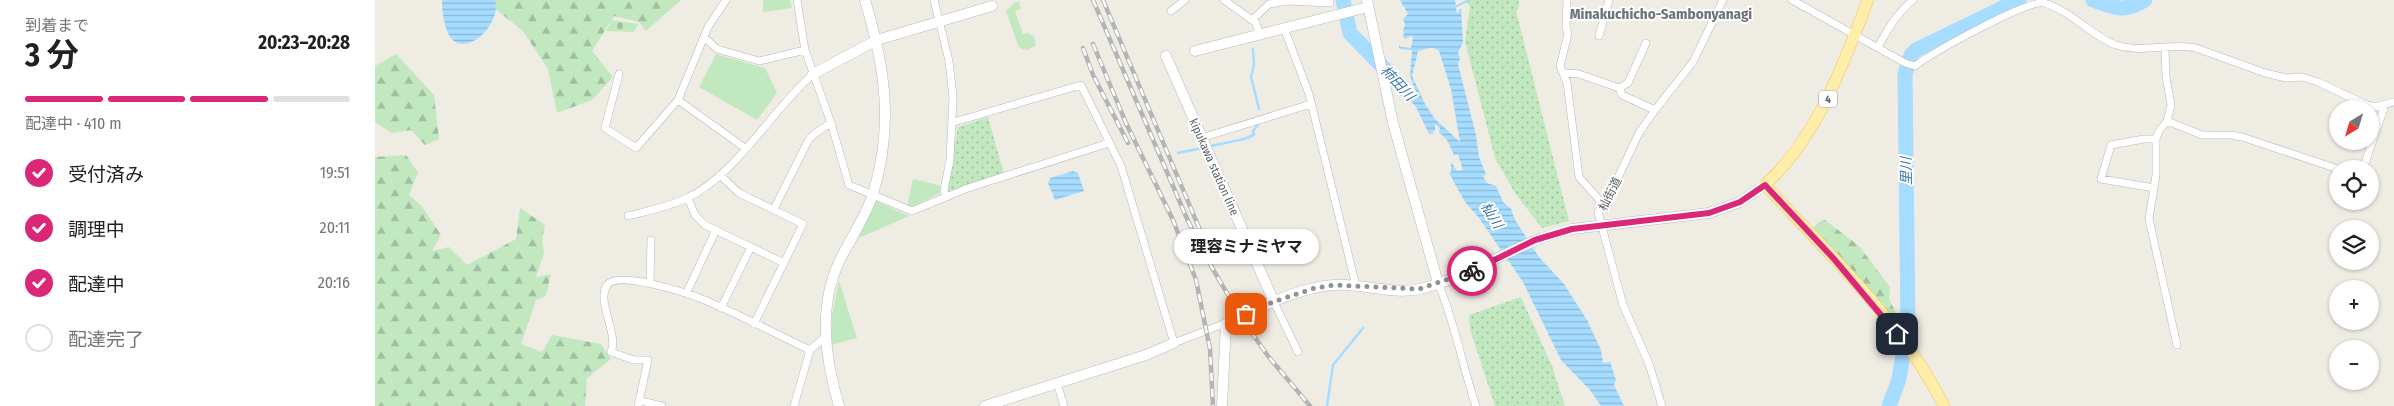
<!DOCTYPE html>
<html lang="ja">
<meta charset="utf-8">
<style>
:root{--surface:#fff;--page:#f2f2f2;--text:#202124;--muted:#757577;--line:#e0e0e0;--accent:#db2777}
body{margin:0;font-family:"Fira Sans Condensed","Noto Sans JP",sans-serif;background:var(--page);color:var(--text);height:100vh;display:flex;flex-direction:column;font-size:19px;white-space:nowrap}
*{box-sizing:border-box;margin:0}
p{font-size:16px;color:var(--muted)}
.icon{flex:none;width:28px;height:28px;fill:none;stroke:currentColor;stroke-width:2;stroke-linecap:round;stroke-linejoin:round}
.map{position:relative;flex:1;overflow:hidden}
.panel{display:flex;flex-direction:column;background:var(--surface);width:375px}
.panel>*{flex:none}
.needle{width:32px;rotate:218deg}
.buttons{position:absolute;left:1954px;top:100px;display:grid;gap:10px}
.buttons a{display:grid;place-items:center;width:50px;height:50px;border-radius:50%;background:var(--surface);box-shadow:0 1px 4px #0004;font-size:25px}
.pin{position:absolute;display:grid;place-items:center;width:42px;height:42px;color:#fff;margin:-21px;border-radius:10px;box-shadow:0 2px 8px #0006}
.courier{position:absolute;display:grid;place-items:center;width:50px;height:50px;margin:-25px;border:4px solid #db2777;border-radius:50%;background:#fff;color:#222;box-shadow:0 1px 6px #0007}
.bubble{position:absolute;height:35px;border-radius:18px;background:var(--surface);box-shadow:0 1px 4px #0004;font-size:16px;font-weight:700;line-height:35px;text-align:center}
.head em{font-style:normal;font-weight:700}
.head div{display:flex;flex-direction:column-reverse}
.head{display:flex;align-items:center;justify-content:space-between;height:85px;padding:0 25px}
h1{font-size:32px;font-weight:700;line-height:38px}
.bar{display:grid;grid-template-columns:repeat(4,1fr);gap:8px 5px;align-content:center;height:60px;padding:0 25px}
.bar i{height:6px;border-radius:4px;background:var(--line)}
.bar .current{background:var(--accent)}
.bar p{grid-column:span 4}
ol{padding:0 25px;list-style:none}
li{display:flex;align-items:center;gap:15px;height:55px}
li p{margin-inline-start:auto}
li .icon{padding:5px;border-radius:50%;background:var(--accent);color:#fff;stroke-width:4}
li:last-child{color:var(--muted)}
li i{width:28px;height:28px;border:2px solid var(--line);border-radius:50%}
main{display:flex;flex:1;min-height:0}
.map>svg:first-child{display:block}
</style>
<main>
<section class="panel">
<div class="head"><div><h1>3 分</h1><p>到着まで</p></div><em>20:23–20:28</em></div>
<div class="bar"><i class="current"></i><i class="current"></i><i class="current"></i><i></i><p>配達中 · 410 m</p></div>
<ol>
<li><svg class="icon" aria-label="check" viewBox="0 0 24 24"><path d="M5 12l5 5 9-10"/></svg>受付済み<p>19:51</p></li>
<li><svg class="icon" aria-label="check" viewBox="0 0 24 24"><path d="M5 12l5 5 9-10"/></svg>調理中<p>20:11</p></li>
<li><svg class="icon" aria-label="check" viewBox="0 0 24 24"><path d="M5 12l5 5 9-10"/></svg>配達中<p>20:16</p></li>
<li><i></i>配達完了</li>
</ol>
</section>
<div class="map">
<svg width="2019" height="406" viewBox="0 0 2019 406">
<defs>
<pattern id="forest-firs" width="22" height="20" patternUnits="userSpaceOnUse" patternTransform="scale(1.25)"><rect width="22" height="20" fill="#c2e8c0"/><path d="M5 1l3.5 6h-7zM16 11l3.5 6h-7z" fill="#a1bfa0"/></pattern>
<pattern id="cemetery-stones" width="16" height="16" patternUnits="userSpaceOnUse" patternTransform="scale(1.25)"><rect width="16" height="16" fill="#c2e8c0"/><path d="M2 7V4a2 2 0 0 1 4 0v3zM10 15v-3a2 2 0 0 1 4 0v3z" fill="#a1bfa0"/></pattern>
<pattern id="park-dots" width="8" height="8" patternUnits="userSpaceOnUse" patternTransform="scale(1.25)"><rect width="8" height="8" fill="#c2e8c0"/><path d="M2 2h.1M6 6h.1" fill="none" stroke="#a1bfa0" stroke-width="1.8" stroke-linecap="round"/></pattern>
<pattern id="water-rules" width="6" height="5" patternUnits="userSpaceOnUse" patternTransform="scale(1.25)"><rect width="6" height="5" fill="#a5dcff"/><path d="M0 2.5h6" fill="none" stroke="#8ab6d2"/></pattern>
</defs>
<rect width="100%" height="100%" fill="#efece4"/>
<path fill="#c2e8c0" d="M388 0H415L417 8 388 12Z
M640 2H644L646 9 640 11 648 34 653 33 659 37 661 45 653 50 647 49 643 45 631 11Z
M341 54 390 68 402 93 382 120 324 87Z
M538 179 567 186 565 193 537 207H532Z
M501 201 534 216 484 238 500 202Z
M464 281 482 338 456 345 457 315Z"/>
<path fill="url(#forest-firs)" d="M109 0H306L271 31 264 22 239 16 217 51 238 77 217 100 182 113 173 69 148 31Z
M21 54 59 95 64 139 50 145 36 130 17 133 0 122V66Z
M31 155 43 172 34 195 46 205 66 235 57 251 74 247 92 265 141 239 145 208 170 225 167 240 169 253 161 277 176 274 171 296 161 300 146 344 167 352 177 335 226 344 236 359 212 378 210 406H0V157Z
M1450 220 1484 246 1515 287 1514 299 1520 311V319L1438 228 1444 222Z"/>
<path fill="url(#cemetery-stones)" d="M237 20 263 24 259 32 231 31Z"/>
<path fill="url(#park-dots)" d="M1091 0H1144V8L1141 11 1194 221 1167 228 1140 193 1120 158 1090 41 1095 7Z
M613 117 629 174 575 193 571 190 583 127Z
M1146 297 1177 366 1190 406H1120L1095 329 1094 315Z"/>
<path fill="url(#water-rules)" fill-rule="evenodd" d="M67 0H120C127 23 92 58 76 38 69 29 67 11 67 0Z
M1025 0H1080L1082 14 1086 8 1088 42 1083 53 1085 58 1083 64 1101 135 1104 157 1111 174 1108 176 1112 183 1121 186 1128 202 1136 209 1140 220 1164 257 1189 284 1212 320 1226 350 1228 363 1235 362 1241 380 1239 385 1249 406H1226L1215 390 1186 360 1148 282 1104 218 1090 202 1074 173 1076 172V162L1082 171 1088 170 1083 154 1079 155 1072 140 1064 132 1065 128 1060 124V131H1057L1059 133 1054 134 1041 107 1018 81 1015 74 1043 98 1035 76 1037 50 1025 49 1024 47V45L1026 47 1036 48 1038 37 1035 36 1031 39 1028 37 1029 32 1032 34 1028 31 1030 24 1028 19 1033 14ZM1055 48H1059L1064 51 1076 89 1085 142 1060 119 1050 104 1037 76 1043 51Z
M698 171 703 173 709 191 680 200 673 183 675 178Z"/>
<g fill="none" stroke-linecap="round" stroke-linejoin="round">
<path stroke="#a5dcff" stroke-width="2.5" d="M1080 7 1094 0
M968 27 974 26
M878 49 879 65 876 77 884 109
M836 146 869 139 879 135 878 131 883 125
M803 153 827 148
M952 406 958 365 988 328"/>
<path stroke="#a5dcff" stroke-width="15" d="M968 0 975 33 1029 89
M1718 0C1740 8 1748 13 1770 0
M1514 406 1524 379 1533 326 1530 74 1536 55 1541 50 1644 0"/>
<defs>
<path id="street" d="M422 0 430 50 456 123 474 185 537 211 593 188 734 143
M559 0 574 61 578 97 575 160 569 190 571 197
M849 0 881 23 884 34
M1192 0 1191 27 1193 34 1185 66 1192 83 1204 177 1228 204
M1417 0 1530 63 1540 66C1557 53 1651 0 1669 3 1695 10 1718 37 1741 45 1769 54 1795 42 1821 48L1890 73 1911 78 1927 77 1943 82 1992 105 2000 107 2019 102
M796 11 810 0
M877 20 894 4 912 1 955 3 954 0
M909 28 934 94 981 286
M1224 36 1234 0
M329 37 342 49 384 61 430 50
M1503 47C1513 29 1522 13 1538 0
M1790 49 1791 77 1796 105 1792 121 1784 131 1781 139V175L1774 219 1802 345
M1190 73 1204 74 1244 88 1247 95 1280 110
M244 74 230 128 261 148 303 100 333 27 351 0
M1244 88 1253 83 1271 43
M303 100 370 148
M1792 121 1827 135H1856L1867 137 1963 169
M579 122 706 85 746 166 799 343 851 323
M826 138 936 104
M1988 169 2010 105
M345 175 364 193 428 224 379 324
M1779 188 1726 179 1736 145 1769 139H1781
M313 198 320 215 330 225 409 263
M399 209 433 141 439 134 456 123
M253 216C272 211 293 207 312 198 360 176 397 110 438 74
M275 283 276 240
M1063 283C1080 322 1087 365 1101 406
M311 294 341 230
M899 302 923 352
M346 308 376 247
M682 383 689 406
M266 401 287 406
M263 406 273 360H259L236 352C244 334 221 302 232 285 242 270 312 293 327 299 364 314 399 333 435 350
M419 406 435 350 450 337
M1287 406 1274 364 1248 305 1223 212 1240 184 1264 133 1280 110 1318 62 1348 0"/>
<path id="secondary" d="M992 0 1018 123 1063 283
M820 51 993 7
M791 56 899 302
M438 74 502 40 617 6
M464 406C450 358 443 308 464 262 475 239 490 218 498 194 519 125 510 67 490 0
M610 406 771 355 799 343
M847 406 851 323C885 308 921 288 958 285 986 283 1018 295 1045 289 1099 276 1143 241 1197 229L1334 213 1365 202 1390 185"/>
<path id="primary" d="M1493 0C1467 67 1443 136 1390 185 1453 253 1527 322 1569 406"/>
</defs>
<use href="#street" stroke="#b5b8bc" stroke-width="8"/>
<use href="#secondary" stroke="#b6babf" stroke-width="11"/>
<use href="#primary" stroke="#f6c257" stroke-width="12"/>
<use href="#street" stroke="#fff" stroke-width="7"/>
<use href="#secondary" stroke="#fff" stroke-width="10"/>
<use href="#primary" stroke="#ffedaa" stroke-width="11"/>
<defs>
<path id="rail" d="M718 0 813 221 836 266 869 322 893 356 935 406
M728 0 825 230
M718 44 751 123 798 220 821 280 835 349 838 406
M708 48 718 75 753 143"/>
</defs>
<use href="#rail" stroke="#b3b4b5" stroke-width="4.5"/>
<use href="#rail" stroke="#fff" stroke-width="2.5" stroke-dasharray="8" stroke-linecap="butt"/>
</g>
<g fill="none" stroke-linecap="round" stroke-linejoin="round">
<path stroke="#8f9291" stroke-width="5" stroke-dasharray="0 9" d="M871 314 898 302 940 288 959 285 1044 289 1097 271"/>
<path stroke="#db2777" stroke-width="6" d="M1097 271 1160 240 1197 229 1334 213 1365 202 1390 185 1459 259 1522 334"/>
</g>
<g text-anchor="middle" stroke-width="4" stroke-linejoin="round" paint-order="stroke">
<rect fill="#fff" stroke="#8d9093" stroke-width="1" x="1444" y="90.5" width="18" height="17" rx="4"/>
<g font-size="11" font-weight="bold" fill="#5c6165">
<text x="1453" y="103">4</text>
</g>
<g font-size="12" fill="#5c6165" stroke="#fff">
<text transform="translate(839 167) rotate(66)" y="4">kipukawa station line</text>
<text transform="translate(1235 194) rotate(-63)" y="4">杣街道</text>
</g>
<g font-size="14" font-style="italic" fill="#3b77ac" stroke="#fff">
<text transform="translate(1023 83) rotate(47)" y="5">柿田川</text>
<text transform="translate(1531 171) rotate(-91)" y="5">里川</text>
<text transform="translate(1117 215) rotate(58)" y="5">杣川</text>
</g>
<g font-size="15" font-weight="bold" fill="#6d7378" stroke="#fff">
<text x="1286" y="19">Minakuchicho-Sambonyanagi</text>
</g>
</g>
</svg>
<div class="buttons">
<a><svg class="needle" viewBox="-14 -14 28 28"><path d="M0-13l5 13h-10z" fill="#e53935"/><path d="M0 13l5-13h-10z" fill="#757577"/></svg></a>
<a><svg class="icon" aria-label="locate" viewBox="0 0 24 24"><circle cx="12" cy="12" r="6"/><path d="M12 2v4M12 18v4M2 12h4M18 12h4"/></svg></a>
<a><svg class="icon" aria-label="layers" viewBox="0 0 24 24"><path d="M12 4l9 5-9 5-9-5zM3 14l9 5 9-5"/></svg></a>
<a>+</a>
<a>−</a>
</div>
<div class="pin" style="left:871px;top:314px;background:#ea580c"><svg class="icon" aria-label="bag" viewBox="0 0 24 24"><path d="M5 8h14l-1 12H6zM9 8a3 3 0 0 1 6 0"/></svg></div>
<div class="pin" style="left:1522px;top:334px;background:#1f2937"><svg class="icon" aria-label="home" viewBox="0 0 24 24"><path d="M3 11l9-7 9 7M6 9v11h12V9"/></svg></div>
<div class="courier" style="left:1097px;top:271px"><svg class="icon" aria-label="bike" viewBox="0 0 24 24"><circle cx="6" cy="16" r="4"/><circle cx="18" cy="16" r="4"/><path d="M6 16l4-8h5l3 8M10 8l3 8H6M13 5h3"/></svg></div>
<div class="bubble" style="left:799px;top:229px;width:145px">理容ミナミヤマ</div>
</div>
</main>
